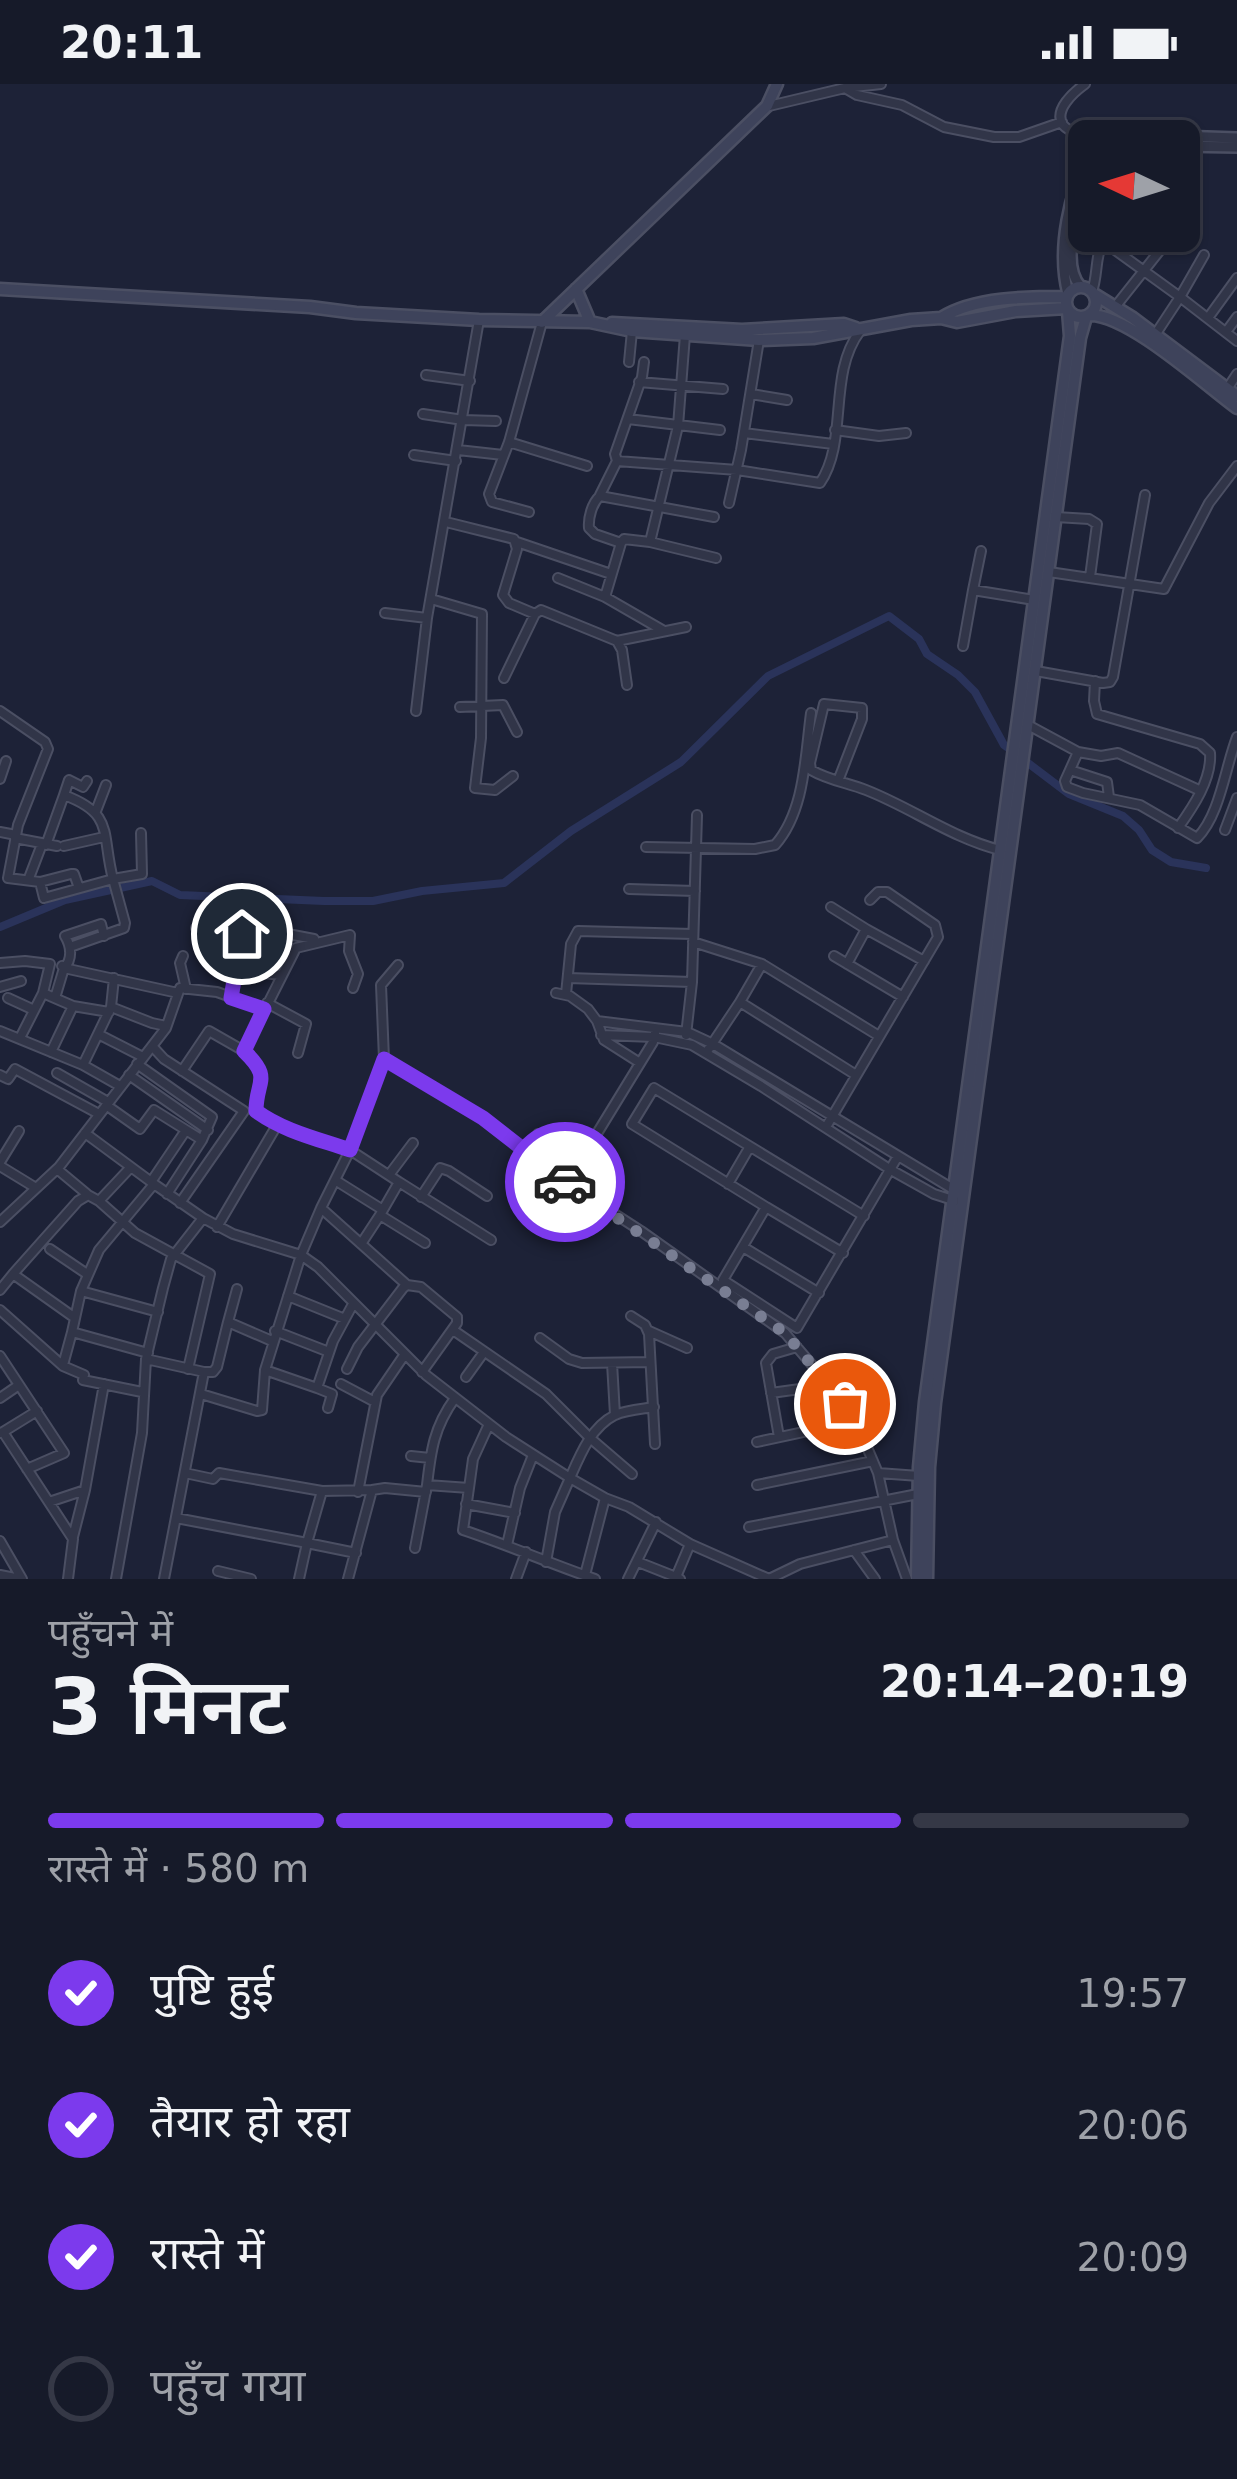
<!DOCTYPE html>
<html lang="hi">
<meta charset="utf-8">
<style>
:root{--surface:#161a29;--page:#232735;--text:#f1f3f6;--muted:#9ea1a8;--line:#353846;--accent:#7c3aed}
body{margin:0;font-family:"DejaVu Sans","Noto Sans Devanagari",sans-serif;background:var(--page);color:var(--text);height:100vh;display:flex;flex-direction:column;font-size:45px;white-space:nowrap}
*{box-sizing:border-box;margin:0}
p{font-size:39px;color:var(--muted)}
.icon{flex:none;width:66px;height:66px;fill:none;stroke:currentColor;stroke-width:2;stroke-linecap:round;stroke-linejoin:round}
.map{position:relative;height:1495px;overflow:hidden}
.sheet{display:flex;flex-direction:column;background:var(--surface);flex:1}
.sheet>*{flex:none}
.needle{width:78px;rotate:274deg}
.buttons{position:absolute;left:1068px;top:36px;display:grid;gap:24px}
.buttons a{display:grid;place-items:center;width:132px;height:132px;border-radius:18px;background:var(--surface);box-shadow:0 3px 9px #0004,0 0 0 3px var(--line);font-size:60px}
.pin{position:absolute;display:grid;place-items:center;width:102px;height:102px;color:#fff;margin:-51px;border:6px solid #fff;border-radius:50%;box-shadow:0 3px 12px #0007}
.courier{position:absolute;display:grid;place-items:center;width:120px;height:120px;margin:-60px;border:9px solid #7c3aed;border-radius:50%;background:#fff;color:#222;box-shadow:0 3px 15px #0007}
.headline em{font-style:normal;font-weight:600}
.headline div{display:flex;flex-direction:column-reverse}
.headline{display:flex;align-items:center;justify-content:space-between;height:204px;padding:0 48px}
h1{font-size:78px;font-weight:600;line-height:90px}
.bar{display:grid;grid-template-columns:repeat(4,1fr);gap:18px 12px;align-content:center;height:144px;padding:0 48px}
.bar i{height:15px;border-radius:9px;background:var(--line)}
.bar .active{background:var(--accent)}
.bar p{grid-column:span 4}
ol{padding:0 48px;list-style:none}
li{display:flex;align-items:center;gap:36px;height:132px}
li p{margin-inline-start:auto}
li .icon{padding:12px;border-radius:50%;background:var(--accent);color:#fff;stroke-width:4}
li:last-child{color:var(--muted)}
li i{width:66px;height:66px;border:6px solid var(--line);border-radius:50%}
.status{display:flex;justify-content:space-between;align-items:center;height:84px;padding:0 60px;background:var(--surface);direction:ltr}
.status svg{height:33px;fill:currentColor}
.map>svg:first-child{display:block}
</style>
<div class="status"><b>20:11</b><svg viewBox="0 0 49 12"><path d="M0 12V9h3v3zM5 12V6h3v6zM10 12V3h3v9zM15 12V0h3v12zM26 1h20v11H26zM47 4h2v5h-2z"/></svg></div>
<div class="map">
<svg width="1237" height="1495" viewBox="0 0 1237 1495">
<rect width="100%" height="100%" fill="#1d2237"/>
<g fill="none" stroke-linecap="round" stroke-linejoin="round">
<path stroke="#2a335a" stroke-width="8" d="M1028 679 1069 710 1123 732 1139 746 1152 766 1171 778 1206 784
M0 843 65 816 152 797 180 811 324 817H373L422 807 504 799 571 747 681 678 768 592 889 532 919 555 927 570 958 591 975 608 1004 661 1011 666"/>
<defs>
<path id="minor" d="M1085 0C1074 8 1053 26 1063 41 1068 47 1082 53 1089 57
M845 4 857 11 902 21 944 43 994 53H1019L1062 38
M769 22 845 4 881 0
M1092 207C1098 193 1095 167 1104 158L1180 213 1204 171
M1115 223 1165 160
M1208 234 1237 194
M1226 248 1237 233
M1155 251 1180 213 1237 257
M629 278 632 247
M426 291 470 297
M639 298 723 305
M1227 305 1237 290
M751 310 787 316
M423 330 463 336 496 337
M628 335 720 346
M835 346 879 352 906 349
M744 349 833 360
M509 358 587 382
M458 366 503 371
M414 371 456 377
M617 377 737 386 820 399C849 356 827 291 860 247
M600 411 617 377 615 370 642 293 644 278
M729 419 741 366 759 256
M529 428 492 418 489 410 509 358 542 238
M1056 433 1089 435 1097 440 1090 493
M446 438 514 455 517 465 503 511 509 519 535 530
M517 458 611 490
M650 458 716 474
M621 459 595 450 589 444C588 434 592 419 600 412L714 433
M1049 488 1164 505 1209 419 1237 382
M558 494 605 513 621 459 624 455 650 458 678 342 685 251
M973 506 981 467
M605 513 664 547
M431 515 482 530 481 654 475 704 495 706 513 692
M385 529 427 534
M617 557 686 543
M963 562 973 506 1034 516
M1036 587 1103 599 1110 598 1113 593 1145 411
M504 594 535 530 541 526 617 557 622 566 627 601
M1095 597 1094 617 1097 630 1200 660 1210 669C1212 695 1193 723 1178 744
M460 623 503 621 517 648
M0 627 45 658 48 665 18 741 8 794 40 798 44 814 113 795C101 749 115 730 64 711L46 761
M416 627 427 534 479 236
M1028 641 1078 668 1101 672 1118 669 1201 707
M1078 668 1065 697 1067 703 1083 709 1140 721 1197 754C1220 731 1225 684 1237 653
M1070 686 1107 698 1109 713
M0 695 6 677
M838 697 862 635V624L824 620 810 679 811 686C828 696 848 699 866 706 912 724 952 754 1000 766
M64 711 69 696 83 703 87 697
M96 727 106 701
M1225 746 1237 714
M0 748 16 751
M15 754 57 762
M64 762 104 753
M646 763 755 765 775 761C805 727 805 673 811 629
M29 794 42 760
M40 798 71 790H74L79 804
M629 805 695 807
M831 823 866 845
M196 844 265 852 293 851 314 855
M104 852 101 840 65 852C71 862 73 875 64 884L178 909
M693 858 762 880 740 918
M70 863 124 844 125 839 113 795 142 790 141 749
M183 872 180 879 186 905
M834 872 903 913
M0 879 25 877 50 880 43 909 20 954
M762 880 879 952
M847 880 866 845 924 877
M236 886 281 891
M568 894 692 898
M0 903 21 897
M43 909 73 922 51 968
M556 909 570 912 588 925 597 937 604 956 640 979
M566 910 571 860 578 847 693 850
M231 913 245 835
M8 914 34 926
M55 914 64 884 62 882
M267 919 306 940 298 969
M73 922 109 928
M111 923 152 939 166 942
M597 937 687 948 713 960 953 1105
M0 947 83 981 120 1002
M98 950 143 973
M601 951 654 953 692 961 761 1002 891 1086 934 1110 956 1117
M686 951 692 898 697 731
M152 962 164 975 244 1027 180 1119
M244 967C272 996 256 995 256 1027L277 1041 350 1066 384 975 381 901 398 881
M706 969 740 918 856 991
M384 975 483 1034 547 1086 641 1147 785 1249 845 1320 858 1342 878 1389 919 1392
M137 980 212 1033 202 1056 167 1110
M83 981 111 923 114 894
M182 987 209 947 244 967 296 864 350 851 349 867 358 890 353 904
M57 989 108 1018
M0 991 8 995 15 985 99 1030
M129 991 208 1046
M106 1021 140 1045 154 1026 202 1056
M826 1043 938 853 935 841 887 808H878L870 816
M85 1049 154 1100
M538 1050 582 1074 653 958 655 949
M0 1078 19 1047
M0 1082 36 1104
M131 1083 99 1117 135 1149 210 1190 188 1285
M57 1085 87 1110
M389 1091 413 1059
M335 1096 383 1126
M151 1098 186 1046
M728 1100 749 1064
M421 1113 440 1084 449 1087 487 1112
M766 1123 632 1040 654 1004 864 1132
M321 1124 350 1066 399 1098
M380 1131 399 1098 491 1156
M203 1134 233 1150 301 1171 321 1124 407 1201
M0 1138 59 1083 166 944 180 904 217 908 264 925
M217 1143 277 1041
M361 1160 380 1131 425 1159
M743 1163 819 1209
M50 1165 87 1190
M843 1169 766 1123 723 1196 797 1244 898 1072
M0 1206 13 1190
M81 1207 158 1228
M288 1212 345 1235
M353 1220 333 1257 317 1304 265 1286 301 1171 318 1183 426 1291 506 1353 570 1394C580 1371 591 1343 615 1331 626 1326 642 1325 654 1323
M0 1226 63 1282 84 1291
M631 1232 645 1241 649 1250 655 1360
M75 1234 13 1190 78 1117 88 1111 99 1117
M228 1238 237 1205
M453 1246 546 1310 590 1354 632 1390
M275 1247 329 1268
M649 1247 687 1264
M540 1254 569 1275 582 1279 650 1278
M0 1272 64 1369 27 1385
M146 1275 204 1288 164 1495
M612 1279 615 1331
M63 1281 72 1248
M347 1285 358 1263 403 1204 407 1201 421 1203 457 1233V1239L422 1288
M204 1288H213L217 1283 228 1238 272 1257
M466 1293 484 1268
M83 1296 142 1308
M341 1300 375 1318
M317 1304 332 1310 328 1324
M771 1309 829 1301
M201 1310 257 1327 262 1326 265 1286
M0 1314 19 1301
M3 1348 37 1327
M0 1349 3 1348 73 1455 68 1495
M779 1353 766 1279 773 1270 797 1263
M757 1358 855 1337
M411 1372 430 1374
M185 1389 213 1395 219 1389 322 1407 307 1459 356 1469
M427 1401C431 1366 434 1343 455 1314
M757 1401 873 1377
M469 1404 473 1375 489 1340
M85 1406 104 1300
M372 1406 385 1404 426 1408
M322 1407 372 1406 348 1495
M358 1408 377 1311 405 1270
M49 1418 85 1406 73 1453
M466 1420 515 1429
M176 1434 307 1459 299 1495
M749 1443 918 1410
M893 1456 907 1495
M0 1457 22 1495
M690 1460 769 1495
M507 1461 520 1404 533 1371
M415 1464 427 1401 469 1404 463 1446C508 1461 551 1480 595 1495
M854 1466 875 1495
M546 1478 555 1428 570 1394 605 1414 629 1423 690 1460 676 1493 680 1495
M638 1478 676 1493
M218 1487 251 1495
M0 1491 20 1495
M585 1491 605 1414
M116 1495 142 1349 146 1275 163 1204 171 1175 203 1134 154 1100 99 1166 81 1207 72 1248 148 1269
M516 1495 526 1468
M628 1495 656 1438
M769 1495 800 1480 893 1456 878 1389"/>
<path id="tertiary" d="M1097 57 1105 52 1119 50 1237 54
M1179 62 1237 63
M1081 203C1058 179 1081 119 1089 90
M1068 210C1056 164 1070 109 1089 67"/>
<path id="secondary" d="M1066 218a15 15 0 1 1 30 0a15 15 0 1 1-30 0Z
M0 205 310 223 356 229 479 236 590 238 632 247 759 256 813 254 911 236 941 234 957 238 1016 227 1067 224
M576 205 590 238
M1094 210 1133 234 1237 312
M1090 231C1129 231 1203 299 1237 324
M941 234C974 213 1028 213 1066 213
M542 238 767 22 777 0
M612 239 742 246 844 240 856 244
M917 1495 919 1383 925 1318 1070 252 1068 227
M927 1495 929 1383 935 1319 1080 254 1086 233"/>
</defs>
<use href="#minor" stroke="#4b4f63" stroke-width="12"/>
<use href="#tertiary" stroke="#4b4f63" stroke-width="14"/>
<use href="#secondary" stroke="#4b4f63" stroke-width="15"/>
<use href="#minor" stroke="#313548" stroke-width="8"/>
<use href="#tertiary" stroke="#313548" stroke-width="9"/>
<use href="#secondary" stroke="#3e435b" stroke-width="10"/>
</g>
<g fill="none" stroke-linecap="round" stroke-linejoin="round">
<path stroke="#797e93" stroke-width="12" stroke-dasharray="0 21.6" d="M565 1098 785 1249 845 1320"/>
<path stroke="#7c3aed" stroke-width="15" d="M242 850 231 914 264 925 244 967C273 995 256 996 256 1027 283 1047 318 1055 350 1066L384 975 483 1034 565 1098"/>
</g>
</svg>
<div class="buttons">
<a><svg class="needle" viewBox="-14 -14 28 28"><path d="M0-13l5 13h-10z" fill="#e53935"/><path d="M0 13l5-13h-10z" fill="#9ea1a8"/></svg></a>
</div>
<div class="pin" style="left:845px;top:1320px;background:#ea580c"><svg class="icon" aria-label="bag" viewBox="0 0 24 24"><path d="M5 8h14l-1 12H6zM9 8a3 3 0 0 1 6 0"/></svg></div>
<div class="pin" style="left:242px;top:850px;background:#1f2937"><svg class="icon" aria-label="home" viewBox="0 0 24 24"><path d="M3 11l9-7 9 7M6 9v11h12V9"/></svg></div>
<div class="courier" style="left:565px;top:1098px"><svg class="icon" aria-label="car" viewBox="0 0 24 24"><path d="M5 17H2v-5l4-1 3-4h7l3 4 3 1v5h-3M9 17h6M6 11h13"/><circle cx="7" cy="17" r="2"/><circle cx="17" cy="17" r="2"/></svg></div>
</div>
<section class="sheet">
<div class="headline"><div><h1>3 मिनट</h1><p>पहुँचने में</p></div><em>20:14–20:19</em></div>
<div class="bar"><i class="active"></i><i class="active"></i><i class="active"></i><i></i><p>रास्ते में · 580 m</p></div>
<ol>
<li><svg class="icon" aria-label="check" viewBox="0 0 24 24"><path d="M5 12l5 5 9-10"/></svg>पुष्टि हुई<p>19:57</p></li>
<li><svg class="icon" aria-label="check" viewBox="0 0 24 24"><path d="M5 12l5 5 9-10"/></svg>तैयार हो रहा<p>20:06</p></li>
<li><svg class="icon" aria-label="check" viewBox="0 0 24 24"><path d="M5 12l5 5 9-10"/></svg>रास्ते में<p>20:09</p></li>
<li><i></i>पहुँच गया</li>
</ol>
</section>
